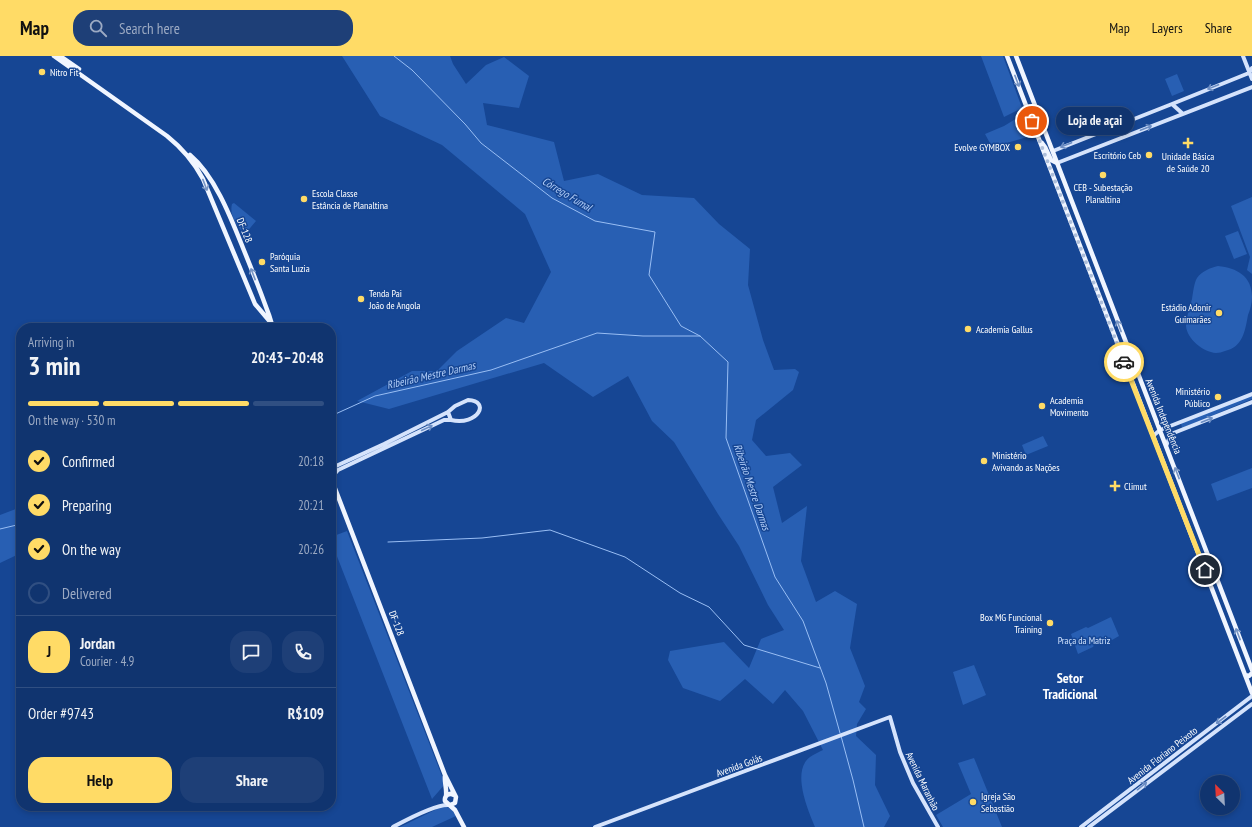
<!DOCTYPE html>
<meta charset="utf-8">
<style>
:root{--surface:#10346f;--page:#1e3f77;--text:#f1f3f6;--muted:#9caac3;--line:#304f82;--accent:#ffdb66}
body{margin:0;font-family:"PT Sans Narrow",sans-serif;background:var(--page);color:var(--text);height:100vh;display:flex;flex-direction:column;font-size:15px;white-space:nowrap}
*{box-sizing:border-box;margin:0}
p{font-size:13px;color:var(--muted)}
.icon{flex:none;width:22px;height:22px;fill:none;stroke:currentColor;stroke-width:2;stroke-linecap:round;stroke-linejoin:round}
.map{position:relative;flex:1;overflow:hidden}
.panel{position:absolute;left:16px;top:267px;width:320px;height:488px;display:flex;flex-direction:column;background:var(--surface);border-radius:16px;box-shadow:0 2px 6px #0003,0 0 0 1px var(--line)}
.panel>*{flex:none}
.needle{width:26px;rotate:336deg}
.controls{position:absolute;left:1200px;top:719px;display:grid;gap:8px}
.controls a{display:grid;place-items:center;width:40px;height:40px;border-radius:50%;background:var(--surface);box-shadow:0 2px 6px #0003,0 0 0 1px var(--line);font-size:20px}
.pin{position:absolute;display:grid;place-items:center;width:34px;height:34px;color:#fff;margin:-17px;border:2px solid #fff;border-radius:50%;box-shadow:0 1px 4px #0007}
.courier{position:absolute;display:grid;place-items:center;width:40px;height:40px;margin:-20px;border:3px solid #ffdb66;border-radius:50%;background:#fff;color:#222;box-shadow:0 1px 5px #0007}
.bubble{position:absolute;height:28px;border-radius:14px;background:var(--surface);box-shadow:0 2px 6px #0003,0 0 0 1px var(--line);font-size:13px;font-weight:700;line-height:28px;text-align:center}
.headline em{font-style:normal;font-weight:700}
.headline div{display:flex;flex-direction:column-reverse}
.headline{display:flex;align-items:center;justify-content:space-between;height:68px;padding:0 12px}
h1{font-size:26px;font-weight:700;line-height:30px}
.bar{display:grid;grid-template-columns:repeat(4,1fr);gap:6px 4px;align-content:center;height:48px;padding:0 12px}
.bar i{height:5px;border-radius:3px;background:var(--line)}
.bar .active{background:var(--accent)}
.bar p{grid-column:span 4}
.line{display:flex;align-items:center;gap:10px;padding:0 12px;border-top:1px solid var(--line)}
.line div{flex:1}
.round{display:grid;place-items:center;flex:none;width:42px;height:42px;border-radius:16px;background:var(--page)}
ol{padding:0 12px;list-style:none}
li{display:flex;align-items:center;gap:12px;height:44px}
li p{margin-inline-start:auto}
li .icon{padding:4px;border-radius:50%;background:var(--accent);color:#111;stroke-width:4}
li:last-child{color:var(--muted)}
li i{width:22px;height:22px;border:2px solid var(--line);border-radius:50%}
.button{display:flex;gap:8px;margin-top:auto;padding:8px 12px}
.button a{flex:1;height:46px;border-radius:16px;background:var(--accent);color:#111;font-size:16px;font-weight:700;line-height:46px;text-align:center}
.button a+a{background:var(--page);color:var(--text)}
header{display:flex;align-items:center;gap:24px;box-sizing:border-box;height:56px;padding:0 20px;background:var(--accent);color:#111}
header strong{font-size:19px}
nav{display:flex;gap:22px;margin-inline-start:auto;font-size:14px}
.search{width:280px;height:36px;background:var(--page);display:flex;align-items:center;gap:10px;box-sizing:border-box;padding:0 14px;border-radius:16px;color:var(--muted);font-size:15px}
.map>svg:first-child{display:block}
</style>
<header>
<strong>Map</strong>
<div class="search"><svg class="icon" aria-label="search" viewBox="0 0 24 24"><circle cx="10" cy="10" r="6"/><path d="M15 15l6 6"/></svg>Search here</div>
<nav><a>Map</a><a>Layers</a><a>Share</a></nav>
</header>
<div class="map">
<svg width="1252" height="771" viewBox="0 0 1252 771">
<rect width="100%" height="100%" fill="#164694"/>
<path fill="#285fb3" d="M342 0H450L453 8 466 28 486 9 504 1 529 20 519 52 483 47 487 69 554 86 564 125 598 118 642 139 694 142 719 168 750 193 748 229 763 284 774 314 795 313 799 316 793 334 756 364 752 384 766 400 790 397 802 409 773 431 782 467 807 450 801 505 816 546 835 535 857 548 850 592 865 630 859 646 866 653 857 668 856 680 876 699 875 729 890 760 884 771H815C808 754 791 715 810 701 814 698 819 696 823 694L803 655 785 634 773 648 745 623 720 645 683 632 668 604 670 595 724 586 749 612 761 583 784 574 768 549 739 490 718 458 674 386 652 365 628 320 593 341 544 307 389 353 357 345 412 315H437L457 295 506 262 524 267 551 216 525 158 442 89 380 60Z
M981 0H1003L1022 52 1004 61Z
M1177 18 1184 35 1172 40 1165 23Z
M1022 59 1031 80 992 91 985 78 1004 70Z
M1252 141V218L1247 214 1250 201 1231 150Z
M234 147 256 165 245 178C237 171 229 159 232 148Z
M1238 175 1247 198 1234 203 1225 180Z
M1218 210C1237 212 1252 220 1252 241 1252 247 1250 254 1248 259 1245 275 1243 291 1225 295 1222 296 1219 297 1216 297 1203 296 1187 283 1186 270 1186 263 1190 250 1192 243 1193 237 1194 227 1197 222 1202 215 1210 212 1218 210Z
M1252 339V343L1182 372 1181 367Z
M1043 380 1048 390 1026 399 1022 389Z
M1252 412V432L1217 445 1211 428Z
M21 451V497L0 507V459Z
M347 475 445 728 432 743 331 485V481Z
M1111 561 1119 580 1112 584 1110 582 1094 589 1093 591 1078 598 1071 578 1086 571 1088 572Z
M974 609 986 639 963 649 953 616Z
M974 702 1002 771H943L936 759 971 738 958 707Z
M447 751 452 754 456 760 432 771H400L439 752Z"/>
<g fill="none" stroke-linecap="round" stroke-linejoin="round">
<path stroke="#99bef4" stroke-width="1" d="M394 0 412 14 465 68 481 87 552 142 595 165 655 176 649 219 681 270 700 280 728 306 726 382 775 521 803 565 826 627 840 677
M331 360 375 340 491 314 597 277 643 280H700
M0 473 21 468
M388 486 482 482 550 474 625 501 680 537 709 551 744 589 820 612
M841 680 853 724 864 771"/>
<path stroke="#d5e3fc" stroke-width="4" d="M1243 0 1252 23
M1172 48 1183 58
M1053 95 1172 48 1249 17 1252 12
M1057 107 1252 31
M468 344C491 345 478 370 451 364L448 356 455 350Z
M1153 380 1160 374 1252 338
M1166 390 1171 378 1252 346
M331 414 336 410 384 388 448 356
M331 422 338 414 444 364H451
M393 771C406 764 435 748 449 749
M595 771 890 661 900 696 913 727 938 771
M1081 771 1252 640
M1089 771 1252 648"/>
<path stroke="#f0f5ff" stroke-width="4.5" d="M54 0 167 80C182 92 194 106 203 123L255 248 272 268
M60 0 79 13
M1007 0 1252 637
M1016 0 1252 614
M1042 87 1045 91 1051 104 1057 107
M190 99C215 120 231 162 243 192 252 214 261 237 269 259L273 272
M331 422 445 719 456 741 455 747 450 749
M1245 619 1249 620 1252 617
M445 719C444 725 447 733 446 740
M454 739C449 736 444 740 445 745L455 754 464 771"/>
</g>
<defs><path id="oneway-shaft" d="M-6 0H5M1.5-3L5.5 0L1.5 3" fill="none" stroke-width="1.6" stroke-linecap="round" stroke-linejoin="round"/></defs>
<g stroke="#7895c4">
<use href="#oneway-shaft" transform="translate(1017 25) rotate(69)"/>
<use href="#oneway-shaft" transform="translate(205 129) rotate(69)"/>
<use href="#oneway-shaft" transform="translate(253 218) rotate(-111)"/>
<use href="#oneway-shaft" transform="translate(1119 270) rotate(-111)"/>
<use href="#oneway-shaft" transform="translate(1177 417) rotate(-111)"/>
<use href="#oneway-shaft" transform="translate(1238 578) rotate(-111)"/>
</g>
<g stroke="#6c8dc3">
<use href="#oneway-shaft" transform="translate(1213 31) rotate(158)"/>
<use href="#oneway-shaft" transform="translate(1146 72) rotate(-21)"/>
<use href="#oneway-shaft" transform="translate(1066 89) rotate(159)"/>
<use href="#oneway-shaft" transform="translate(1207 364) rotate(-21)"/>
<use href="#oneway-shaft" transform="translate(427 372) rotate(-25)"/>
<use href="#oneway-shaft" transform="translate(1221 664) rotate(143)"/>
<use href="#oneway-shaft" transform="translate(1142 730) rotate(-39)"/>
</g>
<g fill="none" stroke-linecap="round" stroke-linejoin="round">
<path stroke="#adbeda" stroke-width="4" stroke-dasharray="0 7.2" d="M1032 65 1124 306"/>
<path stroke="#ffdb66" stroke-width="5" d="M1124 306 1205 514"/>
</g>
<g fill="#ffdb66" stroke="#164694" stroke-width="1.5">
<circle cx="42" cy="16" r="4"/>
<path d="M1186 81h4v4h4v4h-4v4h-4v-4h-4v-4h4z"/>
<circle cx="1018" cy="91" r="4"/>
<circle cx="1149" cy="99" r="4"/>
<circle cx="1103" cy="119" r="4"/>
<circle cx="304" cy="143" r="4"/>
<circle cx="262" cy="206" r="4"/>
<circle cx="361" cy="243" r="4"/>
<circle cx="1219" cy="257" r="4"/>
<circle cx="968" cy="273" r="4"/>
<circle cx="1218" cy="341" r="4"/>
<circle cx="1042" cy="350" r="4"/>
<circle cx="984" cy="405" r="4"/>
<path d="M1113 424h4v4h4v4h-4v4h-4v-4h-4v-4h4z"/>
<circle cx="1050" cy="567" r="4"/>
<circle cx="973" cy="746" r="4"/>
</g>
<g text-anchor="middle" stroke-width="3" stroke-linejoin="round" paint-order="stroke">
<g font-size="10" fill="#fff" stroke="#164694" text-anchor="start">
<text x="50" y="20">Nitro Fit</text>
<text x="1010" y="95" text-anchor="end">Evolve GYMBOX</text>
<text x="1141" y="103" text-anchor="end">Escritório Ceb</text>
<text x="1188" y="104" text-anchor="middle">Unidade Básica<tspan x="1188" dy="12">de Saúde 20</tspan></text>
<text x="1103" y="135" text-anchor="middle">CEB - Subestação<tspan x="1103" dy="12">Planaltina</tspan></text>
<text x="312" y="141">Escola Classe<tspan x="312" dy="12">Estância de Planaltina</tspan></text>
<text x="270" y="204">Paróquia<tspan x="270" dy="12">Santa Luzia</tspan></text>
<text x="369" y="241">Tenda Pai<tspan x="369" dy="12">João de Angola</tspan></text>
<text x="1211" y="255" text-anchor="end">Estádio Adonir<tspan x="1211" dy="12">Guimarães</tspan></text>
<text x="976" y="277">Academia Gallus</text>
<text x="1210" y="339" text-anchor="end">Ministério<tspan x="1210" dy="12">Público</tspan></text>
<text x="1050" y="348">Academia<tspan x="1050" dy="12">Movimento</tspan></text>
<text x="992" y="403">Ministério<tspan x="992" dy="12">Avivando as Nações</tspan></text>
<text x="1124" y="434">Climut</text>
<text x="1042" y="565" text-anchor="end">Box MG Funcional<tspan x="1042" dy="12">Training</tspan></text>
<text x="981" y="744">Igreja São<tspan x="981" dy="12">Sebastião</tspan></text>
</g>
<g font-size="10" fill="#fff" stroke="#164694">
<text transform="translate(245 174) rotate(68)" y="4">DF-128</text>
<text transform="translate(1164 360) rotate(68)" y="4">Avenida Independência</text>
<text transform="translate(397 567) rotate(69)" y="4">DF-128</text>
<text transform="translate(1162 699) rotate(-38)" y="4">Avenida Floriano Peixoto</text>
<text transform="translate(739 709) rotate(-20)" y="4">Avenida Goiás</text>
<text transform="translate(923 725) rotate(64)" y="4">Avenida Maranhão</text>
</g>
<g font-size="10" fill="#cde0fc" stroke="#164694">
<text x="1084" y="588">Praça da Matriz</text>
</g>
<g font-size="11" font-style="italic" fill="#b2cef8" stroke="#164694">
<text transform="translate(567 138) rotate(31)" y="4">Córrego Fumal</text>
<text transform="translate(431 319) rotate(-13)" y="4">Ribeirão Mestre Darmas</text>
<text transform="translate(752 431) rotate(71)" y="4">Ribeirão Mestre Darmas</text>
</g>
<g font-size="14" font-weight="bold" fill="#fff" stroke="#164694">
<text x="1070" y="627">Setor<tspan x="1070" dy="16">Tradicional</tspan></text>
</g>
</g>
</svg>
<div class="controls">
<a><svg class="needle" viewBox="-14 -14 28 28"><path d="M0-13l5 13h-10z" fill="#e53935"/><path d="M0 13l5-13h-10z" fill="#9caac3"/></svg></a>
</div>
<div class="pin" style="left:1032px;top:65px;background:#ea580c"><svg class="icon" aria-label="bag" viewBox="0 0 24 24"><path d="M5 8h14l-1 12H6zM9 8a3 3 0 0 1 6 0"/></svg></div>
<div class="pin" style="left:1205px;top:514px;background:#1f2937"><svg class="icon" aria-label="home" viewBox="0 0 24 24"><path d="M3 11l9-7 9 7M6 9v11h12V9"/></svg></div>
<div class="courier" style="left:1124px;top:306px"><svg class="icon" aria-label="car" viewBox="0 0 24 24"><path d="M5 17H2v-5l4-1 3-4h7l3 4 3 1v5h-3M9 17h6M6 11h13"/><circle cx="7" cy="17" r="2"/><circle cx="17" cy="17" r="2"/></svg></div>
<div class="bubble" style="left:1056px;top:51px;width:78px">Loja de açai</div>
<section class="panel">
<div class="headline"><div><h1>3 min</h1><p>Arriving in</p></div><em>20:43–20:48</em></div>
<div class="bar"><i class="active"></i><i class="active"></i><i class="active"></i><i></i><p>On the way · 530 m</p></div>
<ol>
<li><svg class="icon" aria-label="check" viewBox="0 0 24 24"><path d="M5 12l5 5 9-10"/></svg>Confirmed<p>20:18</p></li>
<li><svg class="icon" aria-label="check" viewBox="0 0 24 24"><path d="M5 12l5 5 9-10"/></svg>Preparing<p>20:21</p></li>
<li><svg class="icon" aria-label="check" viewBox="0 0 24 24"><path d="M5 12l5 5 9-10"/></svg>On the way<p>20:26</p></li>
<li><i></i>Delivered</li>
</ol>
<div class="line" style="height:72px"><b class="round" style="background:var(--accent);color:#111">J</b><div><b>Jordan</b><p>Courier · 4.9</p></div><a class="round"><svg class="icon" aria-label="chat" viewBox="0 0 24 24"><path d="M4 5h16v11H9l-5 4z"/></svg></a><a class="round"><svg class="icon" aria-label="phone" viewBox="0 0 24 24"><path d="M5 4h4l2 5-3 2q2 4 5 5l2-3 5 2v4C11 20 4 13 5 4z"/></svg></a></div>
<div class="line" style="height:52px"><div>Order #9743</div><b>R$109</b></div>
<div class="button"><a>Help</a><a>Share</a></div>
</section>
</div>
